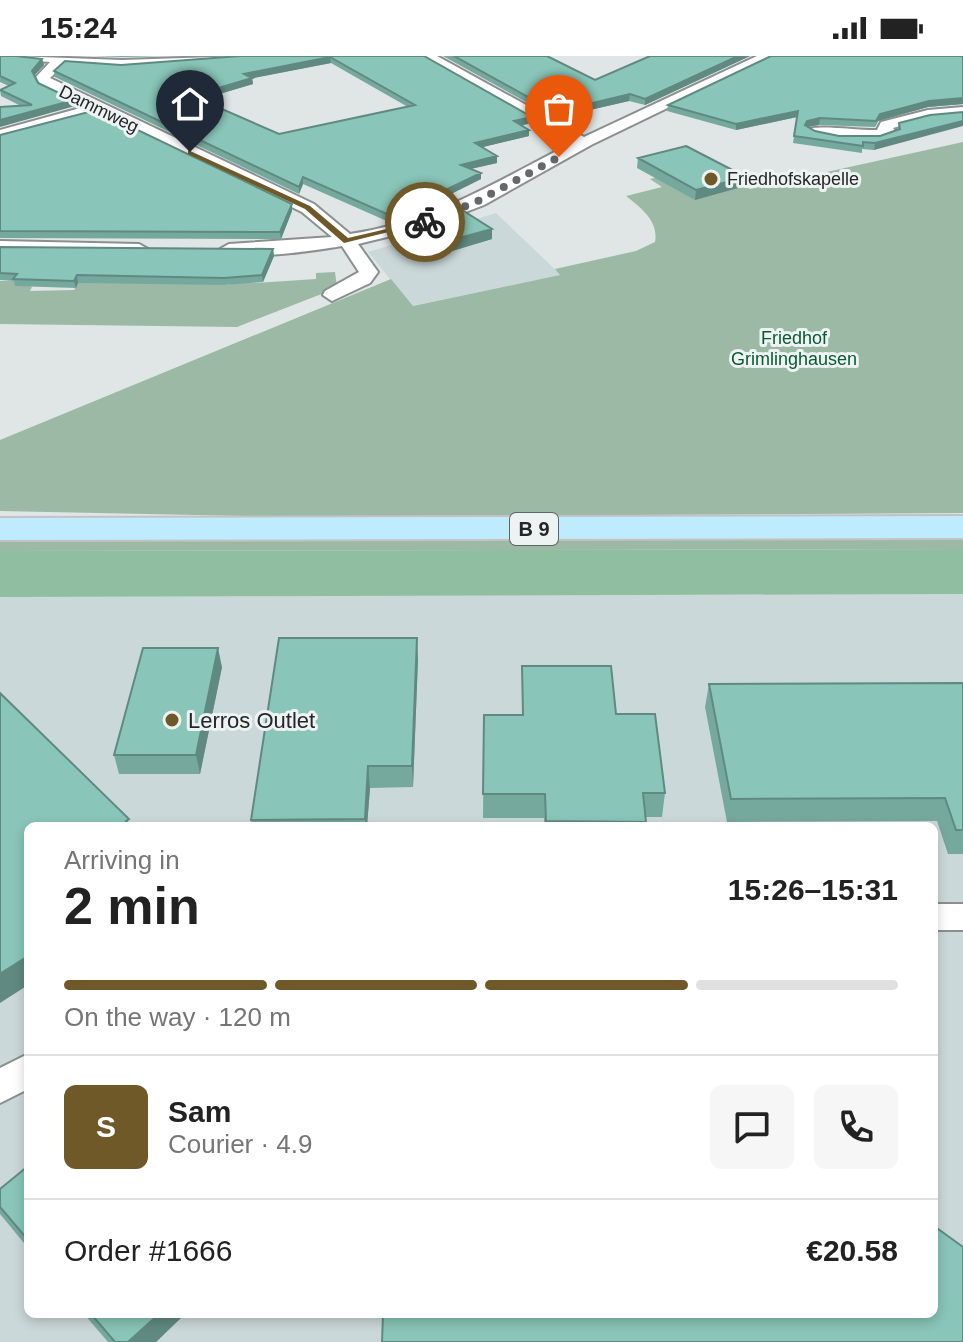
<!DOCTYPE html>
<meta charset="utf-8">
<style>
:root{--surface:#fff;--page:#f6f6f6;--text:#222;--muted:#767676;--line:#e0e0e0;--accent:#6f5929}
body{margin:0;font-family:Helvetica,sans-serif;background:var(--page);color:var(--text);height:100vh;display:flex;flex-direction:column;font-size:30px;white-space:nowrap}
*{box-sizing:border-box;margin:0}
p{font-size:26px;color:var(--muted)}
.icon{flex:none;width:44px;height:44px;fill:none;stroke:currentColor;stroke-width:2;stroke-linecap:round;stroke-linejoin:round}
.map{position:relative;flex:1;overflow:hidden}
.panel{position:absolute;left:24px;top:766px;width:914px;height:496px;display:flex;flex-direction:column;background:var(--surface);border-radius:12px;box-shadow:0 4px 12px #0003}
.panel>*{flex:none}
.pin{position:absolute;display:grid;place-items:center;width:68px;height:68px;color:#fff;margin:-82px -34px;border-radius:50% 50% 50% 0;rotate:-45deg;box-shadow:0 0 8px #0007}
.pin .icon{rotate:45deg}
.courier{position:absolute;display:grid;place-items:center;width:80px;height:80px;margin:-40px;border:6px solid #6f5929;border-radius:50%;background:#fff;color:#222;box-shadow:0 2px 10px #0007}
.overview em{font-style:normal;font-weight:600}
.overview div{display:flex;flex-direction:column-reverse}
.overview{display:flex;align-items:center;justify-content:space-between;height:136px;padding:0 40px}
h1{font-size:52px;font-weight:600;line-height:60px}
.bar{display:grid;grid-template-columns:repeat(4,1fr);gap:12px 8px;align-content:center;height:96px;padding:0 40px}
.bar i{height:10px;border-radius:6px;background:var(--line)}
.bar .active{background:var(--accent)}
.bar p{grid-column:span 4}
.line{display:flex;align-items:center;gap:20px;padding:0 40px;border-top:2px solid var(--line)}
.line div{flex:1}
.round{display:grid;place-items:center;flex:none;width:84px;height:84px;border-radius:12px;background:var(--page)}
.status{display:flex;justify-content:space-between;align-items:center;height:56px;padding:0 40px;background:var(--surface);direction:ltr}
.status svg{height:22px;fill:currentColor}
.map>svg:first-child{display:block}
</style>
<div class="status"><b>15:24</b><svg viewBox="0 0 49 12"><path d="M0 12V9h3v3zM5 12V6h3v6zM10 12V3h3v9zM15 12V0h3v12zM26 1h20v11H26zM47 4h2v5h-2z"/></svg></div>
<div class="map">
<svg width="963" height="1286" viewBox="0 0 963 1286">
<rect width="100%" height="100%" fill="#e0e5e5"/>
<path fill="#cbd8d9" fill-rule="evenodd" d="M496 157 561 219 412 250 368 196Z
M963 538V1286H0V541ZM28 770H934V1258H28Z"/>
<path fill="#9cb9a6" d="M963 86V457L288 461 0 455V384L391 223 413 250 560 219 555 213 636 195 655 186C659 165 641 152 626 140L662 131 650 123 704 109 750 133Z
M335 216 337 232 237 271 0 268V225H19L32 231 30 235 74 234 82 220 229 229 232 223 256 227 316 223V217Z
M963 483V493L0 495V485Z"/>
<path fill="#90bea1" d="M963 493V538L0 541V495Z"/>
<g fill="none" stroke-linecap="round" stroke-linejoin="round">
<defs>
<path id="minor" d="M13 0 122 4 245 0 238 4 122 12 65 8 50 22 314 148 350 178C435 166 497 125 572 87L420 0H437L584 81 757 0H775L591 89 484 149 424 172 358 188 378 216 370 227 332 245 323 239 325 235 359 216 342 190C319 194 235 207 220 193L229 188 332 181 302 156 97 57 0 84V74L84 51 42 31 36 21 50 6 20 4Z
M963 51V59L928 62 893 72 897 77C882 89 822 87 807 74 815 68 862 75 877 74L881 66 928 54Z
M0 185 139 188 148 193 139 198 0 195Z
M934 848H963V874H934Z
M28 998V1033L0 1047V1012Z"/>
<path id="primary" d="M963 460V482L0 484V462Z"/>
</defs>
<use href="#minor" stroke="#8b8f90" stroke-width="4"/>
<use href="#primary" stroke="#c2c2c3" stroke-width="4"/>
<use href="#minor" fill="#fff" fill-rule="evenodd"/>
<use href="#primary" fill="#bfebfe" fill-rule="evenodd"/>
</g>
<path fill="#76a99e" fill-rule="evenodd" d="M0 0 42 3 44 9 34 19 38 27 75 50H21L1 40 0 34 9 30 0 26Z
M95 0H164L122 1Z
M424 0 531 67 521 70 529 74V80L482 91 497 107 471 113 481 123 439 144 440 145V151L389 166 303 128 299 138 55 21 54 15 238 1ZM331 7 408 51 279 78 200 44 253 28 252 22Z
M443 0H547L595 24 650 0H750L645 49 629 45 555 62Z
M963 0V48L928 51 878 65 875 71 819 69 808 71 815 75 839 80H880L898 74 899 67 930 59 874 94 862 93V97L793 87 797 61 736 74 667 55 668 49Z
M0 79 292 155 281 183 0 182Z
M638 102 746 121 745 130 695 144 637 112Z
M413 166 492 173V183L452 195 413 177Z
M0 191 273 193 274 200 263 226 225 229 78 227 76 232 15 230 14 225 0 224Z
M418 603 413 731 370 732 367 770H252L251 764Z
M522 610 616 658 665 737 662 761H646V770H544V762H483L484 659H522Z
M222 611 200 718H119L114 699Z
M963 627V798H948L937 765 727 766 705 651 709 628Z
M28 1110V1192L0 1158V1133Z
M84 1258H185L156 1286H108Z"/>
<path fill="#608a81" d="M738 0H750L645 49V43Z
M330 1 331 7 244 24V18Z
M42 3 44 9 33 21 32 15Z
M252 22 253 28 192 46V40Z
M630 38 629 45 555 62V56Z
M963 42V48L928 51 878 65 875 71 880 58 929 45Z
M74 44 75 50 0 71V64Z
M798 55 797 61 736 74V68Z
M532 61 531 67 514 71V65Z
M820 62 819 69 806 71 805 69 807 65Z
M963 65V70L874 94 875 87Z
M529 74V80L475 93V87Z
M497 100V107L461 115V109Z
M481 117V123L433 147V140Z
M303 121V128L299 138V131Z
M746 121 745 130 695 144 696 134Z
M440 145V151L389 166V159Z
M292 148V155L281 183 280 176Z
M492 173V183L452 195V184Z
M273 193 274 200 263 226 262 219Z
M77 219 78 227 76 232 74 225Z
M417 582 418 603 413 731 412 710Z
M218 592 222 611 200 718 196 699Z
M368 710 370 732 367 770H365Z
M28 900V929L0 947V918Z
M159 1258H185L156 1286H128Z"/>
<path fill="#89c5b8" stroke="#608a81" stroke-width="2" fill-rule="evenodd" d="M0 0H16L42 3 32 15 38 27 74 44 0 64V51L32 49 0 34 15 27 0 20Z
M240 0H424L532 61 514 65 529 74 475 87 497 100 461 109 481 117 433 140 440 145 389 159 303 121 299 131 54 15 65 5 121 9ZM330 1 415 49 279 78 192 40 252 22 244 18Z
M454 0H547L595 24 650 0H738L645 43 630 38 555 56Z
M771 0H963V42L929 45 880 58 876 65 820 62 807 65 805 69 815 75 839 80H880L900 73 899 67 930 59 963 56V65L875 87 863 86V90L794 80 798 55 736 68 668 49Z
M96 54 292 148 280 176 0 175V79Z
M686 90 746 121 696 134 638 102Z
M459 152 492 173 452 184 413 166Z
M0 191 273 193 262 219 224 222 77 219 74 225 13 223 17 218 0 217Z
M279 582H417L412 710H368L365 763 251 764Z
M143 592H218L196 699H114Z
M522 610H611L616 658H655L665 737H643L646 766 546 765 545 738H483L484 659H523Z
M963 627V774H956L945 742 731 743 709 628Z
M0 637 129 763 126 765 132 770H28V900L0 918Z
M28 1110V1184L0 1151V1133Z
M934 1170 963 1191V1286H382L383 1258H934Z
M91 1258H159L128 1286H115Z"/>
<path fill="#6f5929" d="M188 94 310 150 348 182 425 164 429 166 344 187 305 153 188 98Z"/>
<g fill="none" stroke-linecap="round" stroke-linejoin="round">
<path stroke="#66696a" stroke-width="8" stroke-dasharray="0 14.4" d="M425 166 476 146 559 101"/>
</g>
<g fill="#6f5929" stroke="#edf2f2" stroke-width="3">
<circle cx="711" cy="123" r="8"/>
<circle cx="172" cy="664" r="8"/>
</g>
<g text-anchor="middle" stroke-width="6" stroke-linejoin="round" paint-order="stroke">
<g font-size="18" fill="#252627" stroke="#edf2f2">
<text transform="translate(99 53) rotate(26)" y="6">Dammweg</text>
</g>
<g font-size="18" fill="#252627" stroke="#edf2f2" text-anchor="start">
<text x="727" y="129">Friedhofskapelle</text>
</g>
<g font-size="18" fill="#095934" stroke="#edf2f2">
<text x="794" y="288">Friedhof<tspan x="794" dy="21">Grimlinghausen</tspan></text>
</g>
<rect fill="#edf2f2" stroke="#616364" stroke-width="2" x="510" y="457" width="48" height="32" rx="6"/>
<g font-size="20" font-weight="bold" fill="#252627">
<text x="534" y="480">B 9</text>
</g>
<g font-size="22" fill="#252627" stroke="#edf2f2" text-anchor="start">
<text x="188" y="672">Lerros Outlet</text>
</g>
</g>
</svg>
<div class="pin" style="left:559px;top:101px;background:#ea580c"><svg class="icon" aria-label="bag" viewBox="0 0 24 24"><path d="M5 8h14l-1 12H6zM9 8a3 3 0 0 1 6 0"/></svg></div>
<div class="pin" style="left:190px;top:96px;background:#1f2937"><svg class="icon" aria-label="home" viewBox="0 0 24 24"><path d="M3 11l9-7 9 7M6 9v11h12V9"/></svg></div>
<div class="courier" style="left:425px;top:166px"><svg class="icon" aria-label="bike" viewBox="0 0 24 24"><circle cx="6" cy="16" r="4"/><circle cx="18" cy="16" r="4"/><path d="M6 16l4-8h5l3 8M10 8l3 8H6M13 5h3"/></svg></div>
<section class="panel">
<div class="overview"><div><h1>2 min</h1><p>Arriving in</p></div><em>15:26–15:31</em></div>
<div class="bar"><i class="active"></i><i class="active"></i><i class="active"></i><i></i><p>On the way · 120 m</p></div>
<div class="line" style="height:144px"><b class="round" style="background:var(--accent);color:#fff">S</b><div><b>Sam</b><p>Courier · 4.9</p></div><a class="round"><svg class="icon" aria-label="chat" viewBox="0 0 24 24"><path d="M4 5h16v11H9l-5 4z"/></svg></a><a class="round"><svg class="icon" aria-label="phone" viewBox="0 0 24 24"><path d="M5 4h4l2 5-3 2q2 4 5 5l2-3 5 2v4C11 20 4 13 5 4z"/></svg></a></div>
<div class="line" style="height:104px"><div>Order #1666</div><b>€20.58</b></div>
</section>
</div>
